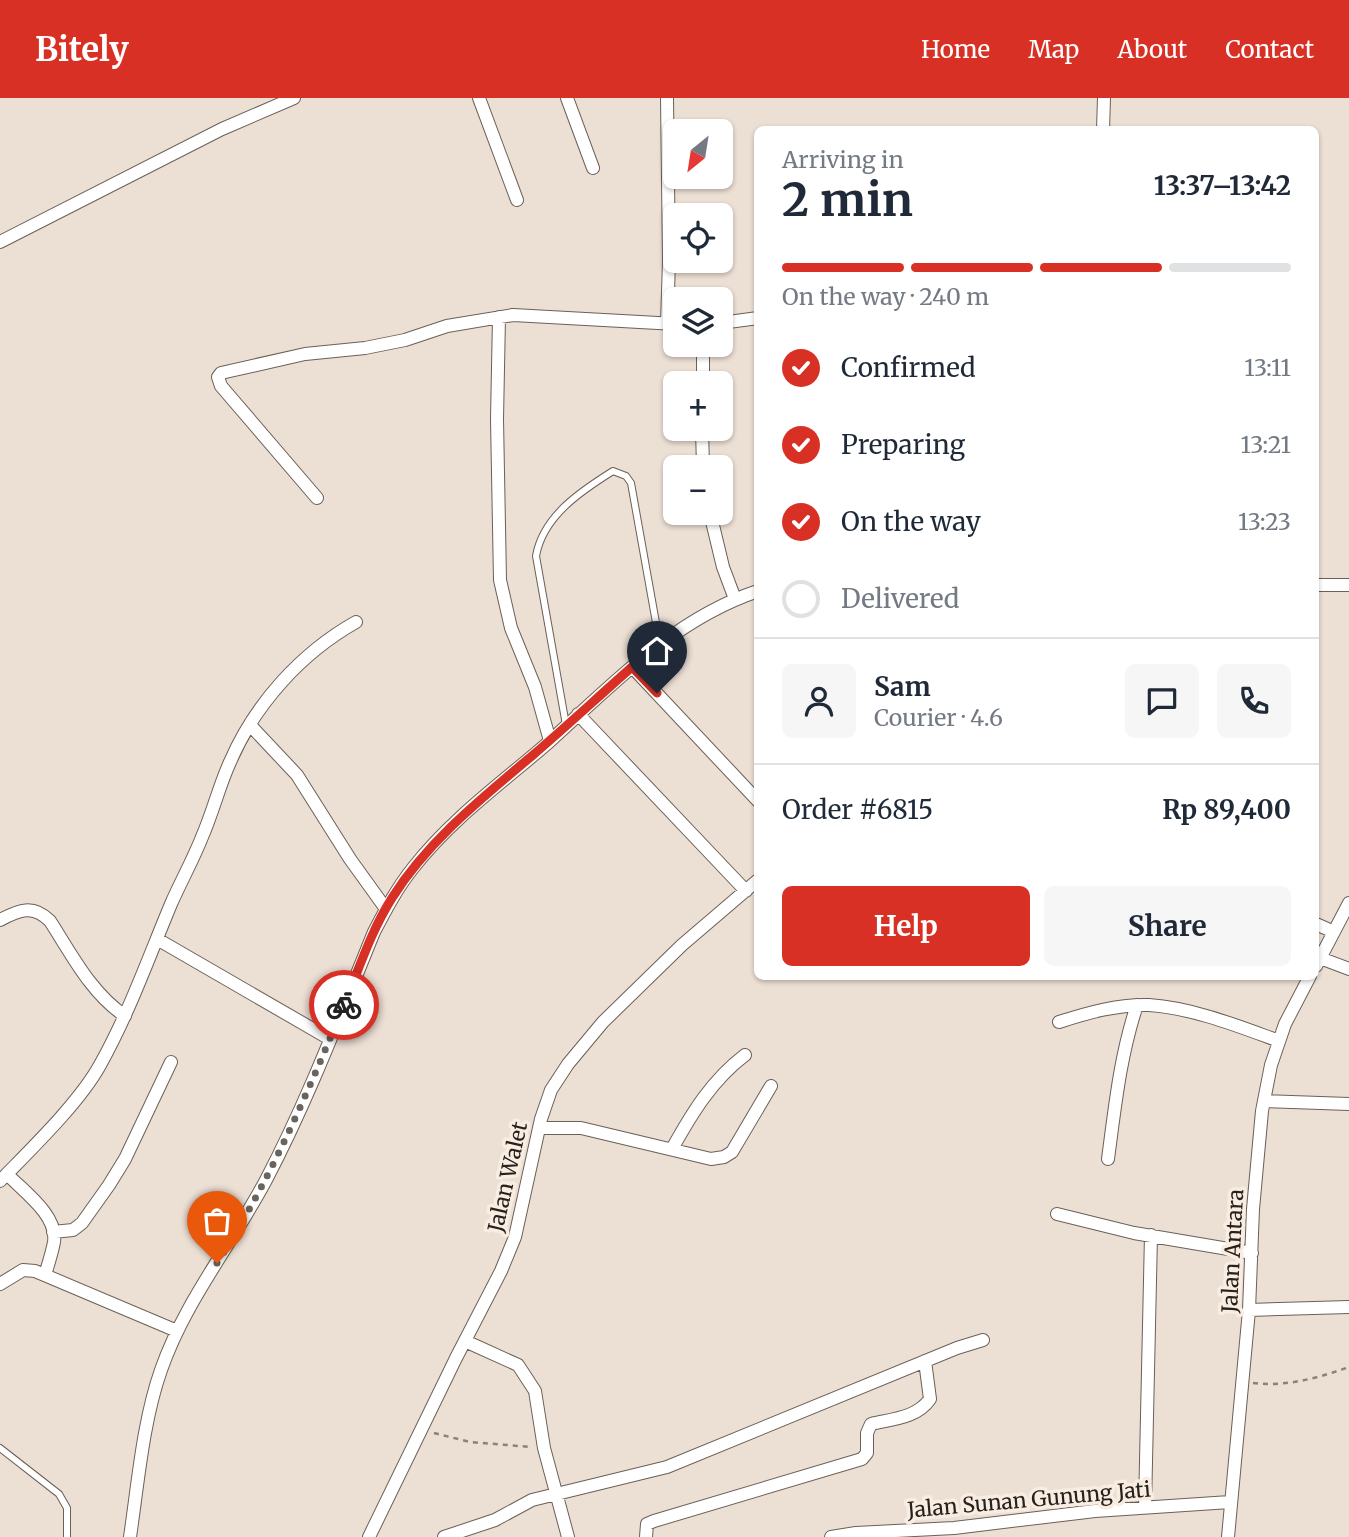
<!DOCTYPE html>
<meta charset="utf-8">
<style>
:root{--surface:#fff;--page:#f6f6f7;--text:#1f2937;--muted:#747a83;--line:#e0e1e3;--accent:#d93025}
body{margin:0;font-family:Merriweather,serif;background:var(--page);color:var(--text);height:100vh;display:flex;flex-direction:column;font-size:26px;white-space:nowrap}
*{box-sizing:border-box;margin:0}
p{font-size:23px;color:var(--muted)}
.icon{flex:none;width:38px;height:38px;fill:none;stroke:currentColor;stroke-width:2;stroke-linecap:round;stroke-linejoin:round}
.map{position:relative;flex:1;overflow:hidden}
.sheet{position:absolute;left:754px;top:28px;width:565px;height:854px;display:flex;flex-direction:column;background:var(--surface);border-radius:10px;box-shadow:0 2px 5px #0004}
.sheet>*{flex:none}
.needle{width:46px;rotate:210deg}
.tools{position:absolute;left:663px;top:21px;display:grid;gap:14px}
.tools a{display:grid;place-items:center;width:70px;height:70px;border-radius:10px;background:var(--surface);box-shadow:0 2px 5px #0004;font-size:35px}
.pin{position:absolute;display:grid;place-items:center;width:60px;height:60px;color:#fff;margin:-72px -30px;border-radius:50% 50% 50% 0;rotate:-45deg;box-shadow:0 0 7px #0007}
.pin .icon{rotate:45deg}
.courier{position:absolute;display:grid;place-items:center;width:70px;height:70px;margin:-35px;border:5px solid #d93025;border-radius:50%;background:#fff;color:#222;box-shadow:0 2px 9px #0007}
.head em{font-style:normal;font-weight:700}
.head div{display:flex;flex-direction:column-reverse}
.head{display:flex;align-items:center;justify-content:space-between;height:119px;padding:0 28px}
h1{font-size:46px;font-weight:700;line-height:52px}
.bar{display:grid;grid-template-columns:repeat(4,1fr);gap:10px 7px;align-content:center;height:84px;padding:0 28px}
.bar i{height:9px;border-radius:5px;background:var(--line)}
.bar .active{background:var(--accent)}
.bar p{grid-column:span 4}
.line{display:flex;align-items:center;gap:18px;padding:0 28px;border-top:2px solid var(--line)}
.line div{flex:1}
.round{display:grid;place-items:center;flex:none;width:74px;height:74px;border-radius:10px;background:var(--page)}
ol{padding:0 28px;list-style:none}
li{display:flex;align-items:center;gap:21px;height:77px}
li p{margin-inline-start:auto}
li .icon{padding:7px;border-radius:50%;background:var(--accent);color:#fff;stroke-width:4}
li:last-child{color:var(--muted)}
li i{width:38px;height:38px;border:4px solid var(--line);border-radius:50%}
.action{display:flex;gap:14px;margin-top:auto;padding:14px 28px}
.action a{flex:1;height:80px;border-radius:10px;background:var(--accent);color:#fff;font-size:28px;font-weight:700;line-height:80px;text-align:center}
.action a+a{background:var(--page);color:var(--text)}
header{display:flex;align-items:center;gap:42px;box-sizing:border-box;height:98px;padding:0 35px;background:var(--accent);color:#fff}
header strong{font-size:33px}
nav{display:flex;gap:38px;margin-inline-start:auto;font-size:24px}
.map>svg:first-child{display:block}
</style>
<header>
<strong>Bitely</strong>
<nav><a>Home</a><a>Map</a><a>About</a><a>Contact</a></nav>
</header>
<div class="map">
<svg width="1349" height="1439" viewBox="0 0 1349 1439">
<rect width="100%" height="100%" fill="#ecdfd4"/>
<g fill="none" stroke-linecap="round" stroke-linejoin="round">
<defs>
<path id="service" d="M566 627 536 458C543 418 581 393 613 373L626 378 631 385 660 547
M0 1350 59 1396 67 1410V1439"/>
<path id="minor" d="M479 0 517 102
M567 0 593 70
M667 0 669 163 667 225
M1103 32 1104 0
M0 144 222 31 294 0
M499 219 497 321 500 482 511 530 535 589 550 643
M721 225 758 220
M703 285V247
M702 331 703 369
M317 400 221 288 218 279 221 275 305 256 365 250 405 242 447 228 513 217 676 226
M710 415 723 469 735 501
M1316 487H1349
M632 569 758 703
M578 616 746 793
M250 627 297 677 350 761 386 811
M0 822C19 812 33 806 50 823 72 857 91 895 125 918
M1316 826 1334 834
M157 841 330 941
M1320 860 1349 871
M1316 868 1349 805
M1059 924C1087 915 1118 906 1149 907 1193 910 1238 928 1279 943
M1264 1003 1349 1006
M539 1030H581L711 1061 724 1059 732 1054 771 988
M672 1051C692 1015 712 982 745 957
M1108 1061C1115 1009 1120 958 1137 907
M7 1076C23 1093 58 1117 54 1144 52 1155 48 1167 45 1177
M0 1083C31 1051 79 1005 100 967 129 915 148 861 171 806 181 783 193 762 202 739 213 714 219 688 230 664 255 606 301 555 356 524
M1057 1116 1134 1135 1252 1155
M53 1134 73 1132 82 1125 109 1087 125 1061 171 964
M0 1186 23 1172 35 1173 177 1233
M1249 1212 1349 1209
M465 1243 518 1267 535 1293 544 1350 568 1439
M1145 1409 1151 1137
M130 1439C138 1385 143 1323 161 1272 185 1203 232 1146 266 1082 308 1002 340 917 374 834 386 811 397 790 413 770 451 721 503 684 549 644 613 586 674 521 758 493
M369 1439 456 1260 501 1173 515 1139 541 1021 551 992 568 966 603 924 682 847 758 782
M444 1439 495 1422 532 1402 667 1369 957 1250 983 1242
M646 1439 647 1426 654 1423 862 1361 867 1355V1335L871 1326C892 1321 917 1320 930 1301L925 1263
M831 1439 856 1435 954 1430 1095 1413 1230 1404
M1228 1439 1249 1212 1253 1111 1262 1013 1271 967 1285 926 1310 878"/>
</defs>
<use href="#service" stroke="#6b6057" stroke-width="8"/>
<use href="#minor" stroke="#6b6057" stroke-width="14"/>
<path stroke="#8b827a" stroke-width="2.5" stroke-dasharray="5 5" stroke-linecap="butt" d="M1253 1285C1286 1289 1318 1280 1349 1269
M434 1335 470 1344 531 1349"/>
<use href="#service" stroke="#fff" stroke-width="6"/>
<use href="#minor" stroke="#fff" stroke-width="12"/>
</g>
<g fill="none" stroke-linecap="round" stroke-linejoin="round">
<path stroke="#6b645d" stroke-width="7" stroke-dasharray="0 12.6" d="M217 1165C270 1083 307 996 344 907"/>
<path stroke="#d93025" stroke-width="9" d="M344 907C359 871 371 833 392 800 428 743 482 700 533 657 567 628 599 598 632 569L657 595"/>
</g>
<g text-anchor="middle" stroke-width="7" stroke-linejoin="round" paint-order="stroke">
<g font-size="21" fill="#26211d" stroke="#f9ece1">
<text transform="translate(508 1079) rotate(-77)" y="7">Jalan Walet</text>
<text transform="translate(1233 1153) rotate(-87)" y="7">Jalan Antara</text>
<text transform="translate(1029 1402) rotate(-5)" y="7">Jalan Sunan Gunung Jati</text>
</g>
</g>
</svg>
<div class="tools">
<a><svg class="needle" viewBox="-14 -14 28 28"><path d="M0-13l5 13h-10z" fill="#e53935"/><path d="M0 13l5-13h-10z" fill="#747a83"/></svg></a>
<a><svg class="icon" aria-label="locate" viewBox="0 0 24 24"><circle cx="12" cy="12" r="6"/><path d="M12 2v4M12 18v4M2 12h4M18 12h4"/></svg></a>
<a><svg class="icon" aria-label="layers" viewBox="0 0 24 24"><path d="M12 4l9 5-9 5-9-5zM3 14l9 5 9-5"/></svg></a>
<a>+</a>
<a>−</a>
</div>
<div class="pin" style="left:217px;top:1165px;background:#ea580c"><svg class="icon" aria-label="bag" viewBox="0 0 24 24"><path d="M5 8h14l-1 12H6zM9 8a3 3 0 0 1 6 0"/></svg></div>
<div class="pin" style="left:657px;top:595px;background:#1f2937"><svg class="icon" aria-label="home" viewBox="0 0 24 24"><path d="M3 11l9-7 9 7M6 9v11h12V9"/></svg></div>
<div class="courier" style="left:344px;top:907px"><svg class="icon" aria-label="bike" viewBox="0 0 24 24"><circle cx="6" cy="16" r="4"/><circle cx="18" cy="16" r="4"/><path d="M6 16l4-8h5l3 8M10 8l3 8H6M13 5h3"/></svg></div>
<section class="sheet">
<div class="head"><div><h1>2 min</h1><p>Arriving in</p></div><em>13:37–13:42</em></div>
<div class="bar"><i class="active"></i><i class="active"></i><i class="active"></i><i></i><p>On the way · 240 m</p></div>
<ol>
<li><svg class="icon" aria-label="check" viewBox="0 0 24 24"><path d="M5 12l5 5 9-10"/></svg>Confirmed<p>13:11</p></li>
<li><svg class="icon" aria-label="check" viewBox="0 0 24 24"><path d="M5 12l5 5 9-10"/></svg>Preparing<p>13:21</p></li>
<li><svg class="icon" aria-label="check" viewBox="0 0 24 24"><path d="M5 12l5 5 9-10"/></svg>On the way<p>13:23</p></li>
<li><i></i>Delivered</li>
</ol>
<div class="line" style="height:126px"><a class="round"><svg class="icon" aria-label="person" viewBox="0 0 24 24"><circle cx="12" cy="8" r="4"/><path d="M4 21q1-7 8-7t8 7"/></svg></a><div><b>Sam</b><p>Courier · 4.6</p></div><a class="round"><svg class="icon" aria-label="chat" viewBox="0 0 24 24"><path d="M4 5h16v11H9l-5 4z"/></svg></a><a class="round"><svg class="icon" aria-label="phone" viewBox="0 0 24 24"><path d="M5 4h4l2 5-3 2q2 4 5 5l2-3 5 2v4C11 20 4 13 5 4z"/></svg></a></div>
<div class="line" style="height:91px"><div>Order #6815</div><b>Rp 89,400</b></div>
<div class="action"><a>Help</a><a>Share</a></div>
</section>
</div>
